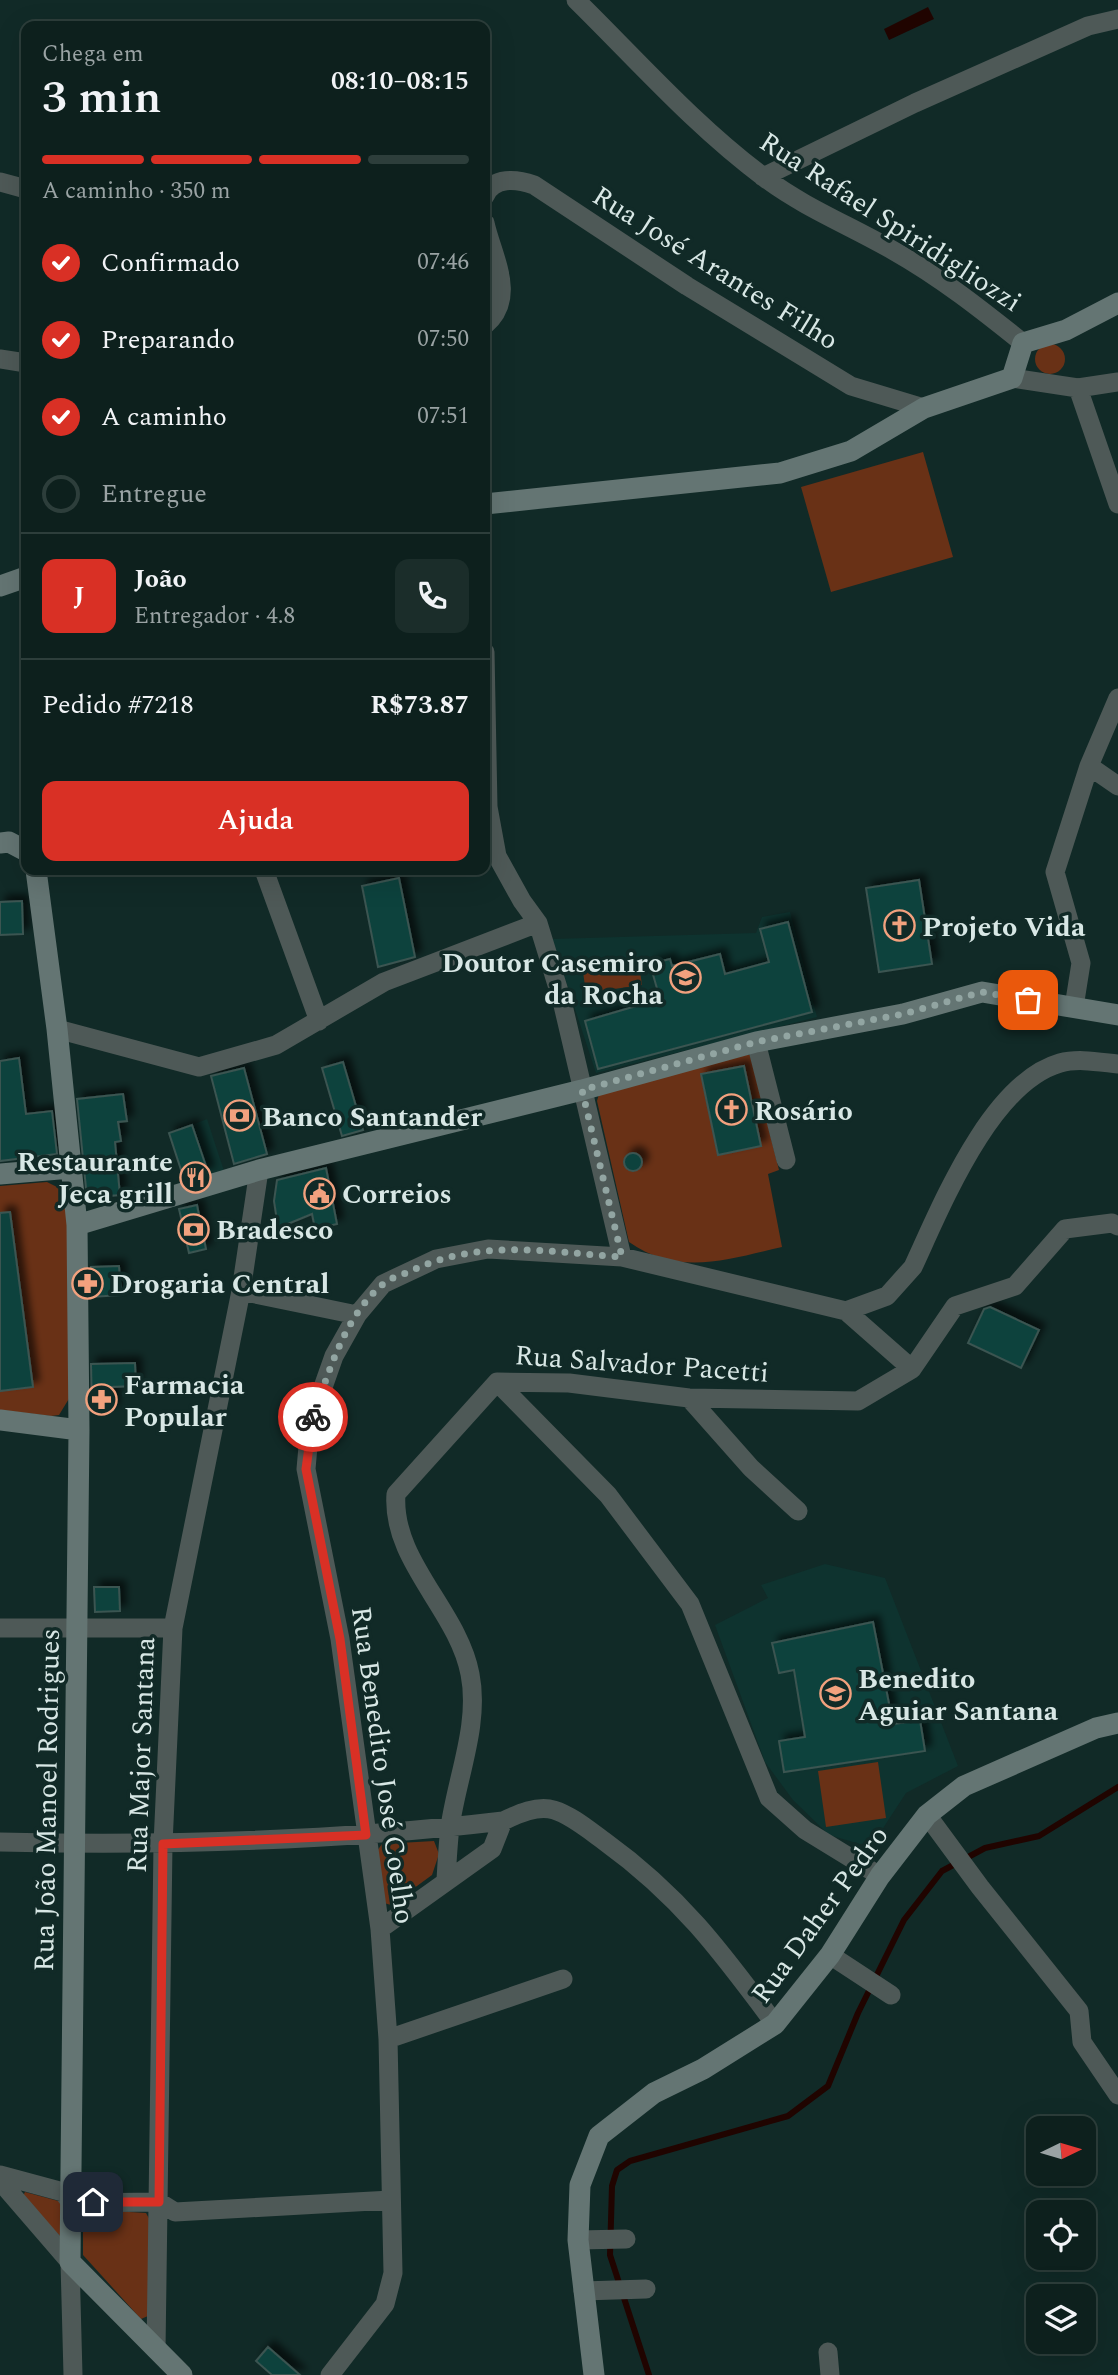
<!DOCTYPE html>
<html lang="pt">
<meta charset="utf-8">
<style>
:root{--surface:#0d201d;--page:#1b2d2a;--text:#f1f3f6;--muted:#9aa3a4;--line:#2d3e3b;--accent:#d93025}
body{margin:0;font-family:Spectral,serif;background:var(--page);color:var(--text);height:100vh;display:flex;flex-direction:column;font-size:26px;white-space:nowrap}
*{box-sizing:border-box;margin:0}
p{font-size:23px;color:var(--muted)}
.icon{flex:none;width:38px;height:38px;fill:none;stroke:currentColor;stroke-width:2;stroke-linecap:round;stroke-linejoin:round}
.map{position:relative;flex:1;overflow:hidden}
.sheet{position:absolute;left:21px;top:21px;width:469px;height:854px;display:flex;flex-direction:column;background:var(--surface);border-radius:14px;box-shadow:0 7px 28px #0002,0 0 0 2px var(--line)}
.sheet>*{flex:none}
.needle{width:46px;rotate:85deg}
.fabs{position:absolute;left:1026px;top:2116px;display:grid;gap:14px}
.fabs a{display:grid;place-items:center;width:70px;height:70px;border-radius:14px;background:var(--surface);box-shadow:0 7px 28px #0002,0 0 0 2px var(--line);font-size:35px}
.pin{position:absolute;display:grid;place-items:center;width:60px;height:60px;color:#fff;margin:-30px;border-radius:14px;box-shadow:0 4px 10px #0006}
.courier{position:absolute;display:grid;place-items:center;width:70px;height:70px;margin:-35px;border:5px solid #d93025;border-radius:50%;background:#fff;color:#222;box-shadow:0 2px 9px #0007}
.summary em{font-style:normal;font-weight:600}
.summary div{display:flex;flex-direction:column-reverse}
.summary{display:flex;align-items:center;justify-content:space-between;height:119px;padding:0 21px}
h1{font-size:46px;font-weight:600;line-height:52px}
.bar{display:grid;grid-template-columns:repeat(4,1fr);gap:10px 7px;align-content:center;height:84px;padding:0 21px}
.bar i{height:9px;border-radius:5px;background:var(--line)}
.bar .selected{background:var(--accent)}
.bar p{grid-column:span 4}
.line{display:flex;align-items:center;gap:18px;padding:0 21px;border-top:2px solid var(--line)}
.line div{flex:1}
.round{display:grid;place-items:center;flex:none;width:74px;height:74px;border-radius:14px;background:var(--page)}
ol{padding:0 21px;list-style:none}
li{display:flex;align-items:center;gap:21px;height:77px}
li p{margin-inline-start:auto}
li .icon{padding:7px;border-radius:50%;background:var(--accent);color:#fff;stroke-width:4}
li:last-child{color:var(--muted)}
li i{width:38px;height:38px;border:4px solid var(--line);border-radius:50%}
.primary-button{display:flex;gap:14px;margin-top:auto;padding:14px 21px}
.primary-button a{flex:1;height:80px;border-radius:14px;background:var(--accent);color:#fff;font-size:28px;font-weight:600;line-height:80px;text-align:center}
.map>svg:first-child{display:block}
</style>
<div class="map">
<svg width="1118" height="2375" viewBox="0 0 1118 2375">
<defs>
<filter id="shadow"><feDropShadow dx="6" dy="-6" stdDeviation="3.5" flood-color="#0009"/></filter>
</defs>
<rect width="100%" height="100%" fill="#112a27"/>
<path fill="#0e332f" d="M790 912 817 1017 596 1073 552 939 756 933 762 917Z
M207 1119 225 1174 210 1178 192 1125Z
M825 1564 885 1578 958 1766 906 1793 874 1842 860 1844 829 1835 793 1800 765 1762 715 1625 768 1598 761 1585Z"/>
<path fill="#693116" d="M1035 359a15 15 0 1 1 30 0a15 15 0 1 1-30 0Z
M923 452 953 557 831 592 801 487Z
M638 957 642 985 586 993 582 965Z
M746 1055H750L779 1170 768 1174 782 1247C728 1259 679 1277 629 1242L597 1101 599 1094Z
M47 1182 63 1190 67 1203 70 1397 59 1415 51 1416 0 1410V1186Z
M878 1762 886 1818 826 1827 818 1771Z
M434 1841 439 1854 432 1875 391 1905 384 1903 377 1851 382 1844Z
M25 2192 62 2202 64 2240 22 2198Z
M97 2210 146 2213 152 2224 148 2316 141 2319 83 2255V2222Z"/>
<path fill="#200400" d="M928 7 934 19 889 40 884 29Z"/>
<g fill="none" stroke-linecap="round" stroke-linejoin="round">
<path stroke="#200400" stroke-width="6" d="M649 2375 610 2255 612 2186 617 2170 630 2161 788 2116 828 2086 858 2013 904 1920 942 1871 985 1848 1039 1836 1118 1787"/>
</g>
<path fill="#0e433e" stroke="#3b5451" stroke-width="2" filter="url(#shadow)" d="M399 878 415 957 378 967 362 886Z
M919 880 932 964 879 972 866 888Z
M22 901 23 934 0 935V902Z
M788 922 812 1012 598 1069 585 1021 660 999 650 964 670 959 672 966 720 954 725 974 769 962 760 929Z
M19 1058 26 1114 52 1111 57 1154 0 1161V1061Z
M343 1062 363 1130 342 1136 322 1068Z
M744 1066 761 1146 718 1155 701 1074Z
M244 1068 267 1154 234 1164 211 1076Z
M123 1094 127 1121 118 1122 121 1141 115 1142 120 1195 87 1198 77 1099Z
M192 1125 208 1172 184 1179 169 1133Z
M624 1162a9 9 0 1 1 18 0a9 9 0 1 1-18 0Z
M326 1168 337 1224 315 1229 312 1214 278 1228 274 1201 277 1180Z
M197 1205 206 1249 189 1253 179 1209Z
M10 1212 33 1387 0 1391V1213Z
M119 1266 121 1295 91 1297V1267Z
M990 1307 1039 1330 1021 1368 968 1343 984 1309Z
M135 1363 136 1386 112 1387 113 1410 92 1411 91 1364Z
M94 1587H119L120 1611 95 1612Z
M873 1622 893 1724 920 1720 925 1751 784 1772 779 1741 805 1737 794 1670 779 1673 772 1643Z
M268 2347 300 2375H272L256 2361Z"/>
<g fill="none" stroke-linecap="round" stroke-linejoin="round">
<path stroke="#4e5957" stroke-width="19" d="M576 0C637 60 696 127 765 178 805 208 851 226 894 251 940 277 982 310 1023 343
M763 177 915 103 1088 26 1118 19
M0 182 26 189
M485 196C493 176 517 179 534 185L687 286 851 386 924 408
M485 223C492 256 518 297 485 325
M0 359 26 363
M1012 378 1078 388 1118 382
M1078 388 1118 504
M485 652 488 807 497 856 522 901 538 923 562 1001 622 1257
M1089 766 1118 786
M264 870 319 1021
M1074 1007 1081 963 1055 872 1089 766 1118 698
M57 1029 199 1067 276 1045 384 982 538 923
M756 1042 786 1160
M241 1291 357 1315
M846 1311 912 1369 955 1306 1015 1286 1065 1229 1112 1223 1118 1226
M497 1382 608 1495 690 1604 769 1798 805 1830 880 1876
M689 1398 751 1468 798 1511
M0 1628H173
M927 1815 980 1887 1079 2011 1082 2042 1118 2095
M0 1842C168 1846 336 1841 503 1821 518 1814 537 1805 554 1810 571 1815 590 1831 604 1841 680 1896 720 1950 775 2024
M446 1880C447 1863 448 1844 450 1827 457 1777 480 1724 470 1674 458 1610 391 1561 396 1494L497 1382 569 1383 689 1398 858 1401 912 1369
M380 1929 492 1849 503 1821
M830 1955 891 1995
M388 2039 563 1979
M0 2175 63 2192 71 2203 159 2202 175 2212 391 2200
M0 2181 70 2262 73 2375
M578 2240 626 2239
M583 2291 646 2289
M156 2350 163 1844 173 1628 241 1291 259 1170
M828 2352 830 2375
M330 2375 385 2304 393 2273 388 2039 380 1929 340 1639 306 1469 310 1424 334 1356 357 1315 383 1284 436 1259 488 1249 622 1257 846 1311 887 1296 913 1267C941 1207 990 1083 1060 1063 1078 1058 1099 1062 1118 1064"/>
<path stroke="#647573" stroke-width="21" d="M485 504 780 473 851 451 924 408 1012 378 1023 343 1066 330 1118 303
M0 586 26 577
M0 843 9 842 26 851
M36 870 57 1029 77 1225 79 1430 70 2262 182 2375
M0 1174 71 1168
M77 1225 259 1170 582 1090 756 1042 903 1014 982 992 1118 1015
M0 1420 79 1430
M594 2375 578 2240 580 2185 599 2136 654 2093 703 2069 775 2024 830 1955 880 1876 927 1815 964 1786 1096 1728 1118 1723"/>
</g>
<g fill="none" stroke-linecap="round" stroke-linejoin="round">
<path stroke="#92a5a2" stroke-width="7" stroke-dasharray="0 12.6" d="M313 1417C329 1372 344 1317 382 1285 389 1278 402 1275 411 1271 481 1238 548 1252 622 1257L582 1090 756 1042 903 1014 982 992 1028 1000"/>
<path stroke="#d93025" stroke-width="9" d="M93 2202H159L163 1844 366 1835 340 1639 306 1469 313 1417"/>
</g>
<defs>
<symbol id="church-ring" viewBox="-11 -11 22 22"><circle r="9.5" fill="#112a27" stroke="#f2a17e" stroke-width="1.5"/><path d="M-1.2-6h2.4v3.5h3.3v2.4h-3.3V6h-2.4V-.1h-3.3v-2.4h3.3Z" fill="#f2a17e"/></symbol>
<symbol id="school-ring" viewBox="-11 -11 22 22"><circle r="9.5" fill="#112a27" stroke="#f2a17e" stroke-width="1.5"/><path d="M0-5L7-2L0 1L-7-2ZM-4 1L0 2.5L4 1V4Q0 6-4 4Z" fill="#f2a17e"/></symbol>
<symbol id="bank-ring" viewBox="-11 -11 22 22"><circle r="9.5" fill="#112a27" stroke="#f2a17e" stroke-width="1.5"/><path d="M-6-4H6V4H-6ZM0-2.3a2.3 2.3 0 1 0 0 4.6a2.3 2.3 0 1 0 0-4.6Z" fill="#f2a17e"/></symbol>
<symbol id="restaurant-ring" viewBox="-11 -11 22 22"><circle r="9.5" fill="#112a27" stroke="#f2a17e" stroke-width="1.5"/><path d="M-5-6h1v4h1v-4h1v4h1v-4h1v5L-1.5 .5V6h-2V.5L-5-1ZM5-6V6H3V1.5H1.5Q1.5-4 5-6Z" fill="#f2a17e"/></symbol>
<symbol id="civic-ring" viewBox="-11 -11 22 22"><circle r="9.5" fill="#112a27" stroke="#f2a17e" stroke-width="1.5"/><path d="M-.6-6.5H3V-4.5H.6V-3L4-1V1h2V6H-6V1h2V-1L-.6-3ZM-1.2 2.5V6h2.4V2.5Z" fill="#f2a17e"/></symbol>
<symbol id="pharmacy-ring" viewBox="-11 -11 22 22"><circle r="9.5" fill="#112a27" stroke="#f2a17e" stroke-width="1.5"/><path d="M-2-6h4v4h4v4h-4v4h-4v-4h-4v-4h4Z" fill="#f2a17e"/></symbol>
<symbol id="university-ring" viewBox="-11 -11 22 22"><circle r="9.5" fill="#112a27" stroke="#f2a17e" stroke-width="1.5"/><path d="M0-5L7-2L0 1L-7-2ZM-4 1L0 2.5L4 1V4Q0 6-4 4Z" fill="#f2a17e"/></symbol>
</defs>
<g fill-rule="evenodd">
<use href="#church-ring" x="882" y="908" width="35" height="35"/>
<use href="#school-ring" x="668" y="960" width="35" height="35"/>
<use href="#church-ring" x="714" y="1092" width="35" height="35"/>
<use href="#bank-ring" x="222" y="1098" width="35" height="35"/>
<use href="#restaurant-ring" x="178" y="1160" width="35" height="35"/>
<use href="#civic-ring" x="302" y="1176" width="35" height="35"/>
<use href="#bank-ring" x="176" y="1212" width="35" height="35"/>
<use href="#pharmacy-ring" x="70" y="1266" width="35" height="35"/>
<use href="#pharmacy-ring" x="84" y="1382" width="35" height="35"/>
<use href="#university-ring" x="818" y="1676" width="35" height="35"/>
</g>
<g text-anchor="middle" stroke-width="7" stroke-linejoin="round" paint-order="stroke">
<g font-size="28" fill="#d8e7e5" stroke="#112a27">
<text transform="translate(891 221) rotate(33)" y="10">Rua Rafael Spiridigliozzi</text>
<text transform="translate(716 267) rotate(32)" y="10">Rua José Arantes Filho</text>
<text transform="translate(642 1363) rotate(4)" y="10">Rua Salvador Pacetti</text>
<text transform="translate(140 1755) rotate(-88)" y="10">Rua Major Santana</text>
<text transform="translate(384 1765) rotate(82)" y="10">Rua Benedito José Coelho</text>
<text transform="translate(46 1800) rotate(-89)" y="10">Rua João Manoel Rodrigues</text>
<text transform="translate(819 1914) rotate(-54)" y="10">Rua Daher Pedro</text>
</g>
<g font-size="28" font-weight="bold" fill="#d8e7e5" stroke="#112a27" text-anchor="start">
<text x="922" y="936">Projeto Vida</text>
<text x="663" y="972" text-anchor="end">Doutor Casemiro<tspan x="663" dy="32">da Rocha</tspan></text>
<text x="754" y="1120">Rosário</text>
<text x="262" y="1126">Banco Santander</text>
<text x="173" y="1171" text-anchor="end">Restaurante<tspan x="173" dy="32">Jeca grill</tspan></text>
<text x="342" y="1203">Correios</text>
<text x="216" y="1239">Bradesco</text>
<text x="110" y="1293">Drogaria Central</text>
<text x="124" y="1394">Farmacia<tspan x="124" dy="32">Popular</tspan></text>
<text x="858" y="1688">Benedito<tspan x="858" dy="32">Aguiar Santana</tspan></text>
</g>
</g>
</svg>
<div class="fabs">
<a><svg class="needle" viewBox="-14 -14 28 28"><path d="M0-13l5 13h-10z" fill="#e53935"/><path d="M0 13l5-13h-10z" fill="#9aa3a4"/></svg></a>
<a><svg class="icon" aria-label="locate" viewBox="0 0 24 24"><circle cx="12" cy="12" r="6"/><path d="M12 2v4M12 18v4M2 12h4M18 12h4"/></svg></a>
<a><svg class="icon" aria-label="layers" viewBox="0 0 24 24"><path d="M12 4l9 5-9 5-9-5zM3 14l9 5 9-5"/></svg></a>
</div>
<div class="pin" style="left:1028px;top:1000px;background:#ea580c"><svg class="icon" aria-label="bag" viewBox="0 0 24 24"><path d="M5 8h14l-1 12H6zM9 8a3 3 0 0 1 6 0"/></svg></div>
<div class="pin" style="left:93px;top:2202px;background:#1f2937"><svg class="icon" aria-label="home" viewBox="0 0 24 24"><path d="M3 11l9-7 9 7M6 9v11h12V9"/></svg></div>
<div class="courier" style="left:313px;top:1417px"><svg class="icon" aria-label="bike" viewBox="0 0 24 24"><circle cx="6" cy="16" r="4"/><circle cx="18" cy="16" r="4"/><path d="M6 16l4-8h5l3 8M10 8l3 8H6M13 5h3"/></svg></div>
<section class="sheet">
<div class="summary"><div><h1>3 min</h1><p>Chega em</p></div><em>08:10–08:15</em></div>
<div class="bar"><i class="selected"></i><i class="selected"></i><i class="selected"></i><i></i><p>A caminho · 350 m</p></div>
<ol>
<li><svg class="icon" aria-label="check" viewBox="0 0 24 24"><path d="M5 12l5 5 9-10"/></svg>Confirmado<p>07:46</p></li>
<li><svg class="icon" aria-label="check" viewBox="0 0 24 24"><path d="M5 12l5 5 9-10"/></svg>Preparando<p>07:50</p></li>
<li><svg class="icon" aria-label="check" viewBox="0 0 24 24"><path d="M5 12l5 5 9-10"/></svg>A caminho<p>07:51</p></li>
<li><i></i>Entregue</li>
</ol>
<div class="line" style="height:126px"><b class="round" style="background:var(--accent);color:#fff">J</b><div><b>João</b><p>Entregador · 4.8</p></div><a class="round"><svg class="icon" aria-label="phone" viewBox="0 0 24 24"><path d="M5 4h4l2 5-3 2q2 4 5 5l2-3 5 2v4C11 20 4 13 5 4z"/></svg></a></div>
<div class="line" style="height:91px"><div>Pedido #7218</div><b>R$73.87</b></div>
<div class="primary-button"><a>Ajuda</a></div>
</section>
</div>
